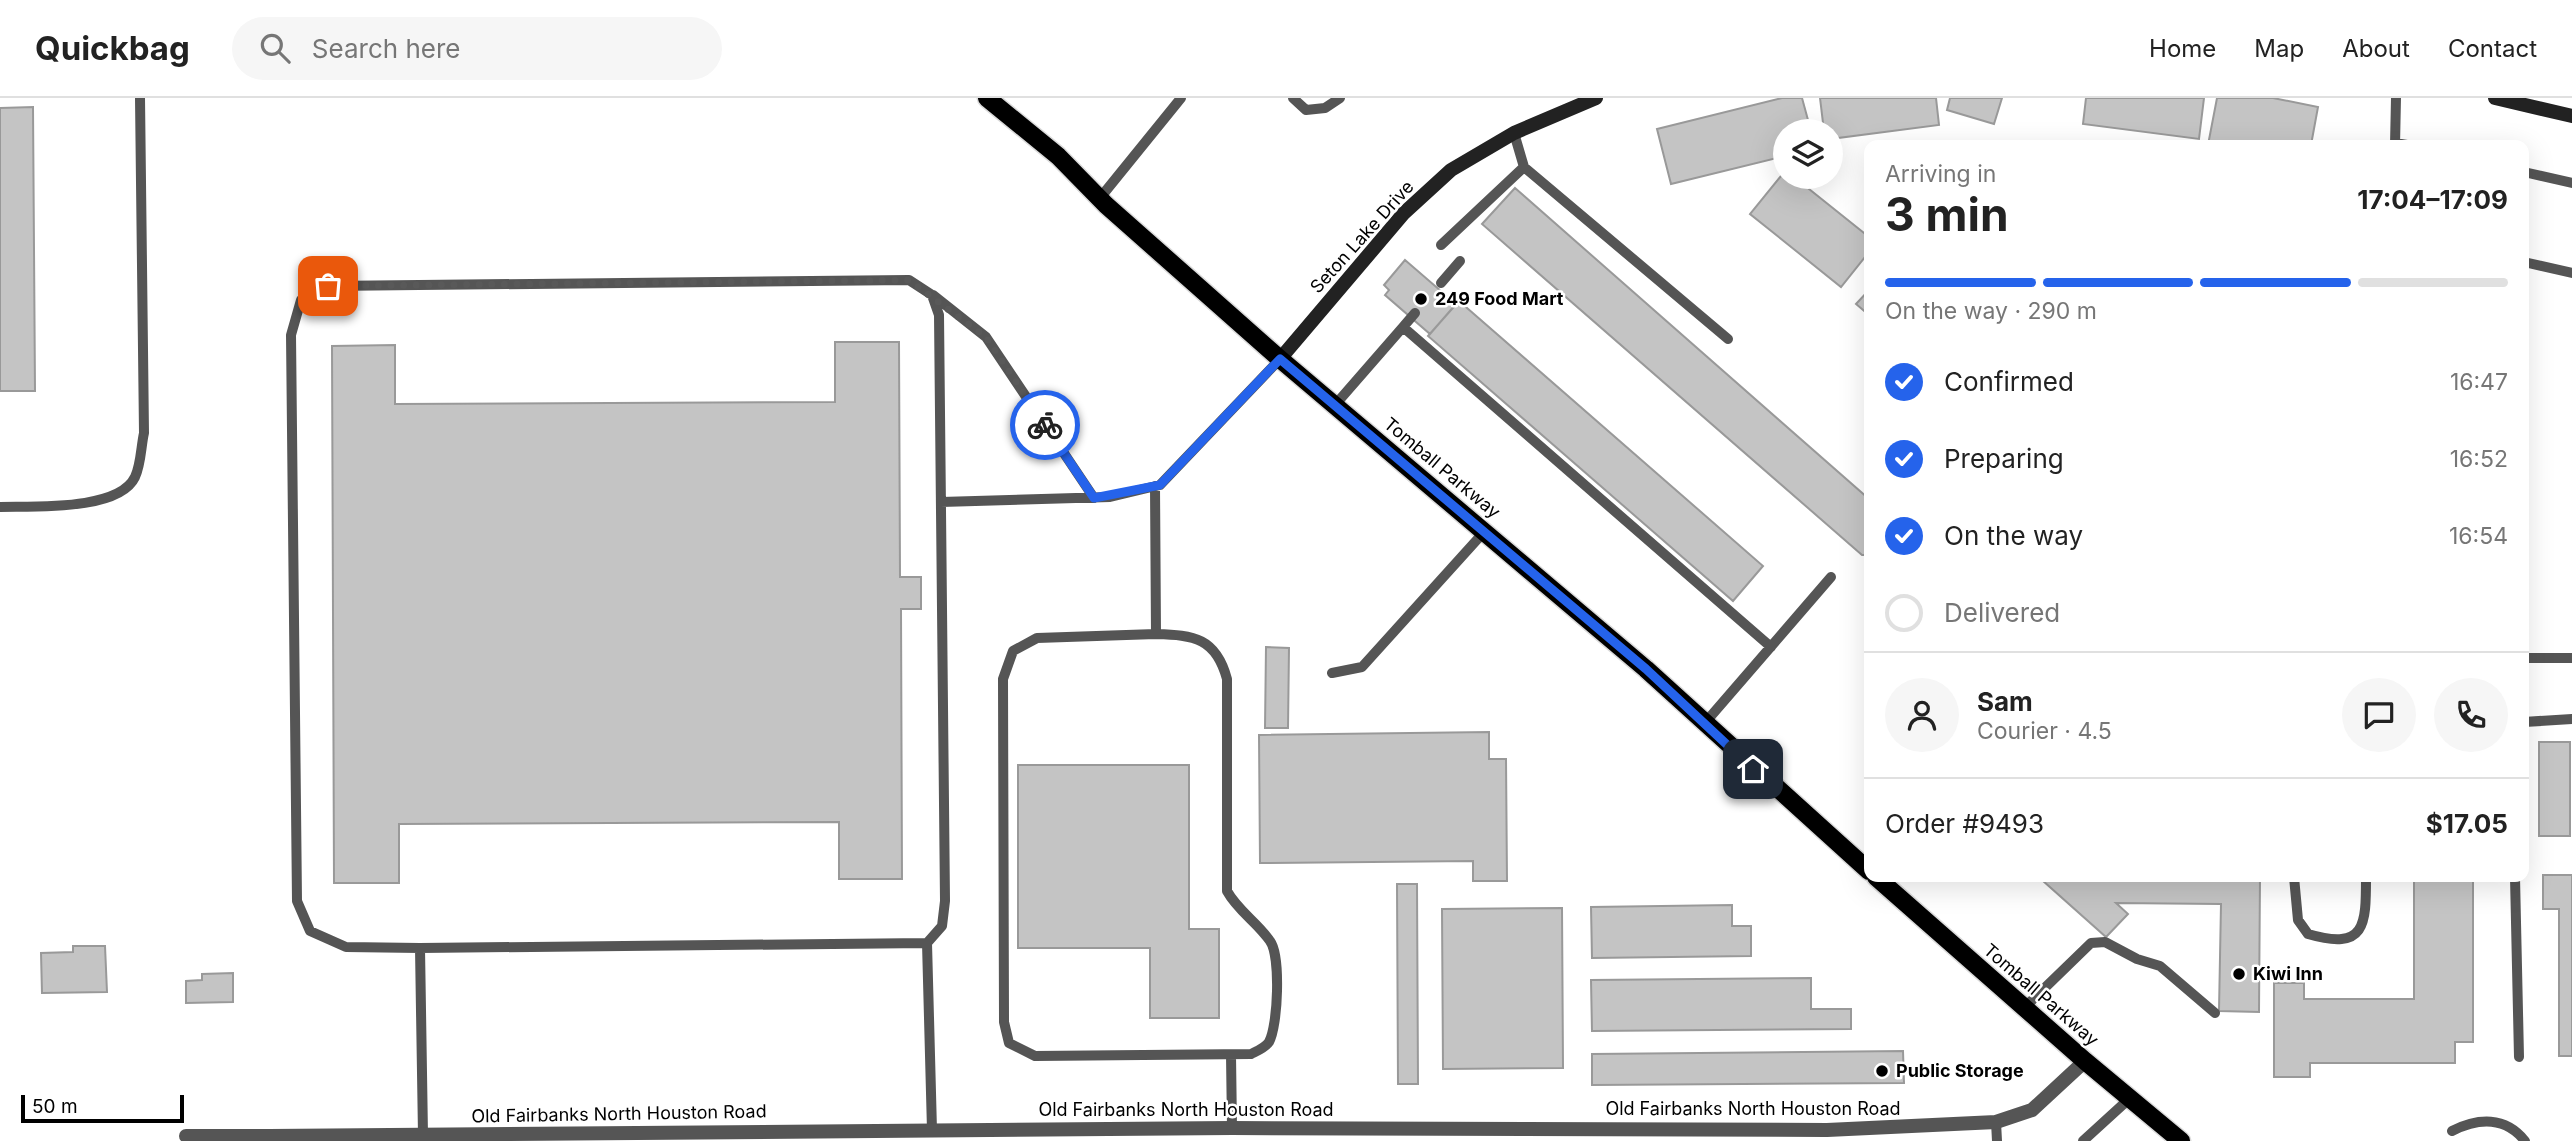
<!DOCTYPE html>
<meta charset="utf-8">
<style>
:root{--surface:#fff;--page:#f6f6f6;--text:#222;--muted:#767676;--line:#e0e0e0;--accent:#2563eb}
body{margin:0;font-family:Inter,sans-serif;background:var(--page);color:var(--text);height:100vh;display:flex;flex-direction:column;font-size:26px;white-space:nowrap}
*{box-sizing:border-box;margin:0}
p{font-size:23px;color:var(--muted)}
.icon{flex:none;width:38px;height:38px;fill:none;stroke:currentColor;stroke-width:2;stroke-linecap:round;stroke-linejoin:round}
.map{position:relative;flex:1;overflow:hidden}
.panel{position:absolute;left:1864px;top:42px;width:665px;height:742px;display:flex;flex-direction:column;background:var(--surface);border-radius:14px;box-shadow:0 7px 28px #0002}
.panel>*{flex:none}
.buttons{position:absolute;left:1773px;top:21px;display:grid;gap:14px}
.buttons a{display:grid;place-items:center;width:70px;height:70px;border-radius:50%;background:var(--surface);box-shadow:0 7px 28px #0002;font-size:35px}
.scale{position:absolute;left:21px;bottom:18px;width:163px;box-sizing:border-box;padding-left:7px;border:4px solid #000;border-top:0;font-size:19px;line-height:24px;white-space:nowrap;color:#000;-webkit-text-stroke:5px #fff;paint-order:stroke}
.pin{position:absolute;display:grid;place-items:center;width:60px;height:60px;color:#fff;margin:-30px;border-radius:14px;box-shadow:0 4px 10px #0006}
.courier{position:absolute;display:grid;place-items:center;width:70px;height:70px;margin:-35px;border:5px solid #2563eb;border-radius:50%;background:#fff;color:#222;box-shadow:0 2px 9px #0007}
.headline em{font-style:normal;font-weight:700}
.headline div{display:flex;flex-direction:column-reverse}
.headline{display:flex;align-items:center;justify-content:space-between;height:119px;padding:0 21px}
h1{font-size:46px;font-weight:700;line-height:52px}
.bar{display:grid;grid-template-columns:repeat(4,1fr);gap:10px 7px;align-content:center;height:84px;padding:0 21px}
.bar i{height:9px;border-radius:5px;background:var(--line)}
.bar .active{background:var(--accent)}
.bar p{grid-column:span 4}
.line{display:flex;align-items:center;gap:18px;padding:0 21px;border-top:2px solid var(--line)}
.line div{flex:1}
.round{display:grid;place-items:center;flex:none;width:74px;height:74px;border-radius:37px;background:var(--page)}
ol{padding:0 21px;list-style:none}
li{display:flex;align-items:center;gap:21px;height:77px}
li p{margin-inline-start:auto}
li .icon{padding:7px;border-radius:50%;background:var(--accent);color:#fff;stroke-width:4}
li:last-child{color:var(--muted)}
li i{width:38px;height:38px;border:4px solid var(--line);border-radius:50%}
header{display:flex;align-items:center;gap:42px;box-sizing:border-box;height:98px;padding:0 35px;background:var(--surface);border-bottom:2px solid var(--line)}
header strong{font-size:33px}
nav{display:flex;gap:38px;margin-inline-start:auto;font-size:24px}
.search{width:490px;height:63px;background:var(--page);display:flex;align-items:center;gap:18px;box-sizing:border-box;padding:0 24px;border-radius:38px;color:var(--muted);font-size:26px}
.map>svg:first-child{display:block}
</style>
<header>
<strong>Quickbag</strong>
<div class="search"><svg class="icon" aria-label="search" viewBox="0 0 24 24"><circle cx="10" cy="10" r="6"/><path d="M15 15l6 6"/></svg>Search here</div>
<nav><a>Home</a><a>Map</a><a>About</a><a>Contact</a></nav>
</header>
<div class="map">
<svg width="2572" height="1043" viewBox="0 0 2572 1043">
<rect width="100%" height="100%" fill="#fff"/>
<path fill="#c4c4c4" stroke="#999" stroke-width="2" d="M1782 0H1802L1811 33H1785V58L1671 86 1657 31Z
M1820 0H1936L1939 27 1830 41V33H1824Z
M1950 0H2002L1994 26 1947 12Z
M2086 0H2204L2199 41 2083 26Z
M2217 0H2273L2318 9 2311 47H2208Z
M33 9 35 293H0V10Z
M1785 73V79H1794L1869 139V154L1841 189 1750 116Z
M1515 90 1869 401V457H1862L1482 126Z
M1405 162 1456 206 1430 236 1385 197 1389 192 1384 187Z
M1869 192V217L1856 206Z
M1459 203 1763 468 1733 503 1428 238Z
M835 244H899L900 479H921V511H901L902 781H839V724L399 726V785H334L332 248 395 247V306L835 304Z
M1266 549 1289 550 1288 630H1265Z
M1489 634V661H1506L1507 783H1473V763L1260 765 1259 637Z
M2539 644H2570V738H2539Z
M1018 667H1189V831H1219V920H1150V850H1018Z
M2543 777H2572V958H2559V811H2543Z
M2046 779H2260L2259 914 2219 913 2221 806 2116 805 2128 816 2106 839 2042 782Z
M2414 779H2473V944H2455V965H2310V979H2274V885H2304V901H2414Z
M1397 786H1417L1418 986H1398Z
M1732 807V828H1751V858L1592 860 1591 809Z
M1562 810 1563 970 1443 971 1442 811Z
M73 848H105L107 894 42 895 41 855 73 854Z
M233 875V904L186 905V883L202 882V876Z
M1811 880V911H1851V931L1592 933 1591 882Z
M1903 953 1904 985 1592 987V956Z"/>
<g fill="none" stroke-linecap="round" stroke-linejoin="round">
<defs>
<path id="primary" d="M987 0 1058 58 1106 107 1280 261 1646 571 1869 773
M1876 779 2085 963 2181 1043"/>
</defs>
<use href="#primary" stroke="#dbdbdb" stroke-width="21"/>
<path stroke="#555" stroke-width="10" d="M1293 0 1306 12 1325 10 1340 0
M2395 45 2407 47
M2395 47 2396 0
M1524 69 1728 241
M2524 74 2572 85
M1100 100 1181 0
M1441 147 1524 69 1514 35
M2524 164 2572 175
M1441 185 1460 163
M933 197 986 239 1094 400
M1403 229 1415 215
M1335 307 1403 229 1771 549
M1155 388 1156 536 1037 540 1013 553 1003 581 1004 924 1009 945 1035 958 1251 956C1257 953 1265 950 1269 944 1278 928 1281 858 1270 843 1257 824 1238 813 1227 793V581C1216 540 1194 537 1156 536
M941 404 1110 399 1160 387 1280 261
M0 409C33 408 119 413 135 379 141 367 141 348 144 335L140 0
M2524 560H2572
M1332 575 1362 569 1484 434
M2524 624 2572 621
M1704 626 1831 479
M2294 779 2298 822 2308 836C2366 853 2366 827 2366 779
M2515 779 2519 959
M420 850 346 849 310 833 297 803 291 237 301 202 328 188 909 182 932 197 939 217 945 803 942 828 927 845
M2025 909 2091 845 2105 844 2137 861 2160 868 2215 915
M1231 957 1232 1030
M1996 1024 1997 1043
M2452 1033C2478 1020 2505 1018 2525 1043
M423 1037 420 850 927 845 932 1032
M2083 1043 2129 1001"/>
<path stroke="#555" stroke-width="14" d="M186 1038H270
M270 1043V1038L1232 1030 1827 1032 1996 1024 2032 1012 2085 963"/>
<path stroke="#222" stroke-width="14" d="M2495 0 2572 18
M1280 261 1404 115 1451 72 1514 35 1596 0"/>
<use href="#primary" stroke="#000" stroke-width="18"/>
</g>
<g fill="none" stroke-linecap="round" stroke-linejoin="round">
<path stroke="#595959" stroke-width="7" stroke-dasharray="0 12.6" d="M328 188 909 182 986 239 1045 327"/>
<path stroke="#2563eb" stroke-width="9" d="M1045 327 1094 400 1160 387 1280 261 1646 571 1753 671"/>
</g>
<g fill="#000" stroke="#fff" stroke-width="2.5">
<circle cx="1421" cy="201" r="7"/>
<circle cx="2239" cy="876" r="7"/>
<circle cx="1882" cy="973" r="7"/>
</g>
<g text-anchor="middle" stroke-width="5" stroke-linejoin="round" paint-order="stroke">
<g font-size="18" fill="#000" stroke="#fff">
<text transform="translate(1362 139) rotate(-48)" y="6">Seton Lake Drive</text>
<text transform="translate(1442 370) rotate(40)" y="6">Tomball Parkway</text>
<text transform="translate(2041 897) rotate(41)" y="6">Tomball Parkway</text>
<text x="1753" y="1017">Old Fairbanks North Houston Road</text>
<text x="1186" y="1018">Old Fairbanks North Houston Road</text>
<text transform="translate(619 1016) rotate(-1)" y="6">Old Fairbanks North Houston Road</text>
</g>
<g font-size="18" font-weight="bold" fill="#000" stroke="#fff" text-anchor="start">
<text x="1435" y="207">249 Food Mart</text>
<text x="2253" y="882">Kiwi Inn</text>
<text x="1896" y="979">Public Storage</text>
</g>
</g>
</svg>
<div class="buttons">
<a><svg class="icon" aria-label="layers" viewBox="0 0 24 24"><path d="M12 4l9 5-9 5-9-5zM3 14l9 5 9-5"/></svg></a>
</div>
<div class="scale">50 m</div>
<div class="pin" style="left:328px;top:188px;background:#ea580c"><svg class="icon" aria-label="bag" viewBox="0 0 24 24"><path d="M5 8h14l-1 12H6zM9 8a3 3 0 0 1 6 0"/></svg></div>
<div class="pin" style="left:1753px;top:671px;background:#1f2937"><svg class="icon" aria-label="home" viewBox="0 0 24 24"><path d="M3 11l9-7 9 7M6 9v11h12V9"/></svg></div>
<div class="courier" style="left:1045px;top:327px"><svg class="icon" aria-label="bike" viewBox="0 0 24 24"><circle cx="6" cy="16" r="4"/><circle cx="18" cy="16" r="4"/><path d="M6 16l4-8h5l3 8M10 8l3 8H6M13 5h3"/></svg></div>
<section class="panel">
<div class="headline"><div><h1>3 min</h1><p>Arriving in</p></div><em>17:04–17:09</em></div>
<div class="bar"><i class="active"></i><i class="active"></i><i class="active"></i><i></i><p>On the way · 290 m</p></div>
<ol>
<li><svg class="icon" aria-label="check" viewBox="0 0 24 24"><path d="M5 12l5 5 9-10"/></svg>Confirmed<p>16:47</p></li>
<li><svg class="icon" aria-label="check" viewBox="0 0 24 24"><path d="M5 12l5 5 9-10"/></svg>Preparing<p>16:52</p></li>
<li><svg class="icon" aria-label="check" viewBox="0 0 24 24"><path d="M5 12l5 5 9-10"/></svg>On the way<p>16:54</p></li>
<li><i></i>Delivered</li>
</ol>
<div class="line" style="height:126px"><a class="round"><svg class="icon" aria-label="person" viewBox="0 0 24 24"><circle cx="12" cy="8" r="4"/><path d="M4 21q1-7 8-7t8 7"/></svg></a><div><b>Sam</b><p>Courier · 4.5</p></div><a class="round"><svg class="icon" aria-label="chat" viewBox="0 0 24 24"><path d="M4 5h16v11H9l-5 4z"/></svg></a><a class="round"><svg class="icon" aria-label="phone" viewBox="0 0 24 24"><path d="M5 4h4l2 5-3 2q2 4 5 5l2-3 5 2v4C11 20 4 13 5 4z"/></svg></a></div>
<div class="line" style="height:91px"><div>Order #9493</div><b>$17.05</b></div>
</section>
</div>
